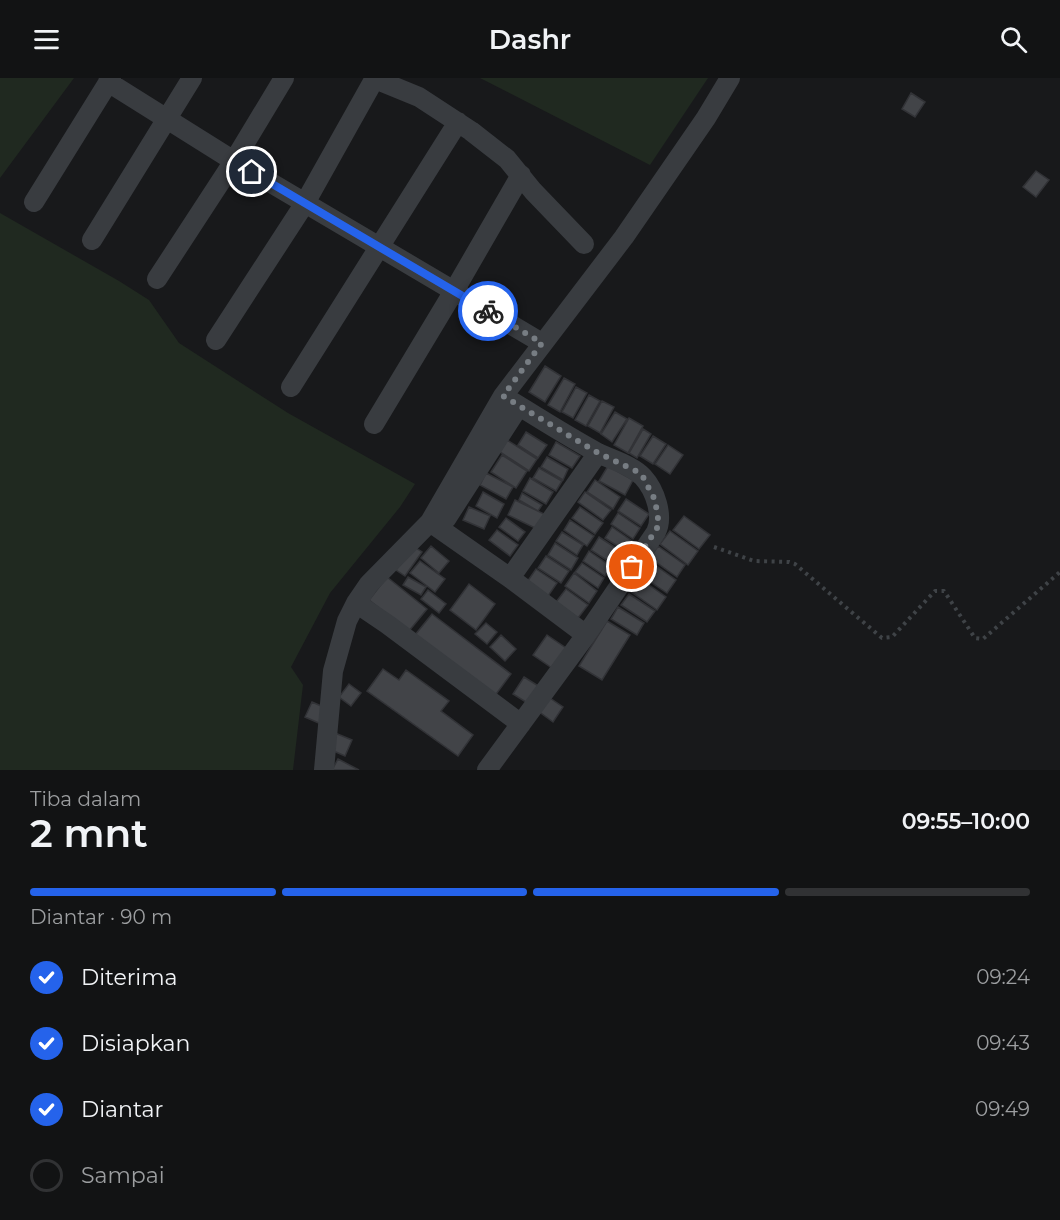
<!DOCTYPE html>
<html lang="id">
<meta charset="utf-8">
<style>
:root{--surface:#121314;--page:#1b1c1d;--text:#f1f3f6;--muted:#9c9ea0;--line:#313234;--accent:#2563eb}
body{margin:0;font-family:Montserrat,sans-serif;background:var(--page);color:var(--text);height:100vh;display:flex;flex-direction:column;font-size:22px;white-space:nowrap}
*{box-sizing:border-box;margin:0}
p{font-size:20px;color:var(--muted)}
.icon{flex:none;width:33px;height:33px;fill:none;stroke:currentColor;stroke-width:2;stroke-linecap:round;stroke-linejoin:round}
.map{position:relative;height:692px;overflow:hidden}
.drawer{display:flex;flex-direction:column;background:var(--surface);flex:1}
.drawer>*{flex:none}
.pin{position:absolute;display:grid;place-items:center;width:51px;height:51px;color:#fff;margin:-26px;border:3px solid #fff;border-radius:50%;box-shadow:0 2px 6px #0007}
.courier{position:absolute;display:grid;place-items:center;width:60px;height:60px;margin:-30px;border:4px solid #2563eb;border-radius:50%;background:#fff;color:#222;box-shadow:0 2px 8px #0007}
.head em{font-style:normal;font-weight:600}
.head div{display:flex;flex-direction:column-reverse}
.head{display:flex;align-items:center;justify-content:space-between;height:102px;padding:0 30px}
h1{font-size:39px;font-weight:600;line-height:45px}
.bar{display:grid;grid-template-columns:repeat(4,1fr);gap:9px 6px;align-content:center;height:72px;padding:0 30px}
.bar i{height:8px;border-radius:4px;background:var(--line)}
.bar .selected{background:var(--accent)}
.bar p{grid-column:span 4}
ol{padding:0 30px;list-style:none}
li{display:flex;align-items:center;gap:18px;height:66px}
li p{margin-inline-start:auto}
li .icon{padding:6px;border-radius:50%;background:var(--accent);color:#fff;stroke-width:4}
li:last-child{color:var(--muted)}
li i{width:33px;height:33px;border:3px solid var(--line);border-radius:50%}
header{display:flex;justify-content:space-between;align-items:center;height:78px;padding:0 30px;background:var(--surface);font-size:27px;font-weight:600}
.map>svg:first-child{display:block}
</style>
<header><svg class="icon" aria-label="menu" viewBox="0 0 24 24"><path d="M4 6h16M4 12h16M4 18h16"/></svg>Dashr<svg class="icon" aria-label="search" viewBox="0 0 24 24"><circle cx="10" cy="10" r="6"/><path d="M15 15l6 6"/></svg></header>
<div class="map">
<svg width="1060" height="692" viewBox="0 0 1060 692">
<rect width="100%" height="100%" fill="#18191b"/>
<path fill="#202920" d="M0 0H74L0 100Z
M480 0H708L650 87Z
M0 135 119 203 149 222 179 265 288 335 415 406 400 429 330 515 291 589 303 607 293 692H0Z"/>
<path fill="#424448" stroke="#323337" stroke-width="1.5" d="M911 15 925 24 915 39 902 31Z
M1036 93 1049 102 1036 119 1023 109Z
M545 288 561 298 545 324 529 314Z
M564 300 575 306 560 334 548 327Z
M576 309 587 315 573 340 562 334Z
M589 317 600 323 586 348 575 342Z
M602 323 614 329 600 355 588 348Z
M615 334 627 341 612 364 601 356Z
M629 340 643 348 628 375 614 367Z
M643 351 651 356 637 380 629 375Z
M526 354 547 367 538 380 518 367Z
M653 358 666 366 653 386 640 378Z
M507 362 537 381 529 393 500 374Z
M556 364 580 378 572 390 549 377Z
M668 367 683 377 670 396 655 386Z
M502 377 527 393 516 410 491 394Z
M547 379 568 391 563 402 541 389Z
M608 388 633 402 625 417 599 403Z
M539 390 562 403 556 413 533 400Z
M486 395 513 409 506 421 480 407Z
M530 400 553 414 546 426 523 413Z
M595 402 620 419 613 431 587 414Z
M483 414 504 426 497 440 476 428Z
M585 414 611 432 603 442 578 424Z
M522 415 542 427 538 433 519 422Z
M626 421 649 436 641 448 618 433Z
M515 422 544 436 537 451 508 437Z
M469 429 490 438 484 451 463 442Z
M580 429 603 445 595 456 572 440Z
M618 435 640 450 633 461 611 446Z
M684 438 710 457 699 471 673 452Z
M506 440 525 454 518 463 499 449Z
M570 442 594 458 587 468 564 452Z
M612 449 632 463 625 473 605 460Z
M497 452 518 467 510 478 489 462Z
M670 453 698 473 688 487 660 466Z
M562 454 583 467 577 477 556 463Z
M599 459 622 474 614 487 591 472Z
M555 465 578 480 571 492 548 477Z
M413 468 422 474 405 498 396 492Z
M431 468 449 483 439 495 421 480Z
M658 468 685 487 677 499 650 480Z
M589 473 612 489 605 498 583 483Z
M546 478 569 493 561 505 538 490Z
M645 480 676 502 667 515 636 494Z
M420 483 445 501 435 514 410 495Z
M582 485 604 500 598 510 575 494Z
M536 491 557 505 548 518 527 504Z
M574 495 597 513 589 525 565 508Z
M387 499 427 531 409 553 369 522Z
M408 499 426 509 421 517 403 507Z
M639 500 666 519 657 532 630 513Z
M469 506 495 526 476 552 450 532Z
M566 511 588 527 578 540 556 524Z
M428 512 446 526 439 535 421 521Z
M629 516 655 533 647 544 621 527Z
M618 529 644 545 637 557 611 541Z
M432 536 511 596 494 619 415 557Z
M607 543 630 557 602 602 579 588Z
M486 545 497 554 487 566 475 556Z
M501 557 516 571 505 583 490 569Z
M547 557 566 570 552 590 533 577Z
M383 591 399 602 406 592 449 623 441 633 473 657 458 678 367 613Z
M524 599 540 609 529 626 513 616Z
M349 606 361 615 351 628 339 619Z
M544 616 563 629 553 644 534 630Z
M312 624 328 631 321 646 305 639Z
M335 655 352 662 345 678 329 671Z
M338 681 359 692H332Z"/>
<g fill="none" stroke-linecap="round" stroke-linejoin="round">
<path stroke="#3f4347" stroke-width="4" stroke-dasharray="3 4.5" stroke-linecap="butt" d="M714 469 754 483 789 484 795 486 882 560 892 559 935 513H944L975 560 983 561 1060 494"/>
<path stroke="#393c40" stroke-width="20" d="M375 1 419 19 471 53 507 81 533 113 584 166
M108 4 234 83 542 265
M34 124 111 0
M92 162 192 0
M157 201 234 83 284 0
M216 262 305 125 375 0
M291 309 458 44
M374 346 454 213 521 97
M446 441 519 328
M430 444 510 500 586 557 656 454C664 438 655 412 643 399 632 387 612 382 598 375 565 357 534 337 503 318
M510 500 598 375
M356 525 387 546 521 646
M324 692 333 593 347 543 356 525 369 506 430 444 503 318 624 159 706 40 730 0
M487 692 586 557"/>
</g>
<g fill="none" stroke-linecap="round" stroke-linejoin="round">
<path stroke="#777d83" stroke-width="6" stroke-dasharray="0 10.8" d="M488 233 542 265 503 318 598 375 636 393 643 399 655 422 659 447 632 489"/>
<path stroke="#2563eb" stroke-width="8" d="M252 94 488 233"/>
</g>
</svg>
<div class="pin" style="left:632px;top:489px;background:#ea580c"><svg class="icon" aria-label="bag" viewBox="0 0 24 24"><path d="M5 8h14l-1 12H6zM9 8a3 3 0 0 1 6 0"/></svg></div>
<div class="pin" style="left:252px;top:94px;background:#1f2937"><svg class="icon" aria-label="home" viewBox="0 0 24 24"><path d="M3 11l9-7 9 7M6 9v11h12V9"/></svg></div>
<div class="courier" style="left:488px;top:233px"><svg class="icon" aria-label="bike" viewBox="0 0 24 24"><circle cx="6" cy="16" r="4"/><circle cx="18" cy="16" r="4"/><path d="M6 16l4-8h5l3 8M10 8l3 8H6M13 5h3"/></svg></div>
</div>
<section class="drawer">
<div class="head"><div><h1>2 mnt</h1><p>Tiba dalam</p></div><em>09:55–10:00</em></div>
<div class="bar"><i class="selected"></i><i class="selected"></i><i class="selected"></i><i></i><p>Diantar · 90 m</p></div>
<ol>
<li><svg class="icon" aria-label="check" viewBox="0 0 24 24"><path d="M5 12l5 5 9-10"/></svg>Diterima<p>09:24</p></li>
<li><svg class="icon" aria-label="check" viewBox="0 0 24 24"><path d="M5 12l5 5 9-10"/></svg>Disiapkan<p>09:43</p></li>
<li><svg class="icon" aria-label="check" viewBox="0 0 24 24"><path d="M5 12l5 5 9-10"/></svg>Diantar<p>09:49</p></li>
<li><i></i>Sampai</li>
</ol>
</section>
